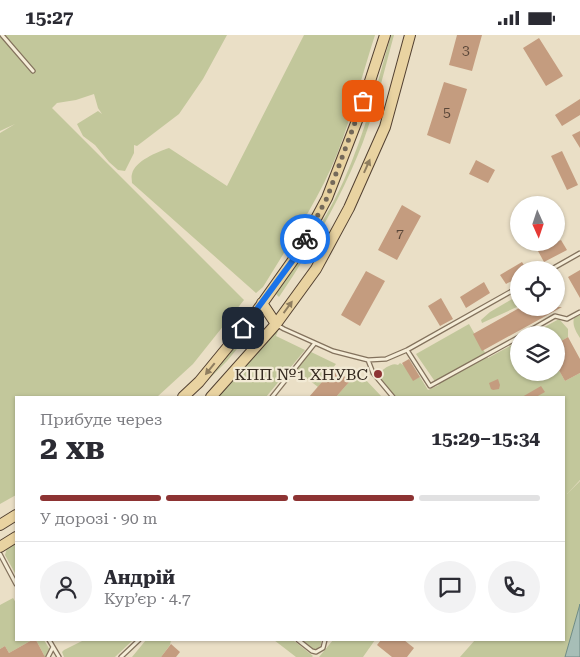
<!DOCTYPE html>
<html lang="uk">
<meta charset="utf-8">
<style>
:root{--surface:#fff;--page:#f2f2f3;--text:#2b2b33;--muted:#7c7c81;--line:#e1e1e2;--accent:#8d3333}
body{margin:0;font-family:"Roboto Serif",serif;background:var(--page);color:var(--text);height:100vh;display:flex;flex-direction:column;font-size:19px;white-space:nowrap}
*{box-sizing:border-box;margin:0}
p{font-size:16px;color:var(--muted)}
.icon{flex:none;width:28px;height:28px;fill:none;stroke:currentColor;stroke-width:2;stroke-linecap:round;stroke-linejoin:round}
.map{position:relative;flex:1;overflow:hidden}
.side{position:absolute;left:15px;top:361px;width:550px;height:245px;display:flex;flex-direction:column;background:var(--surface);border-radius:0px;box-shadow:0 1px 4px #0004}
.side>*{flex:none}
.needle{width:32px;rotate:177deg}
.controls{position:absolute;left:510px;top:161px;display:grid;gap:10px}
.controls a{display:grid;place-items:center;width:55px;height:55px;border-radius:50%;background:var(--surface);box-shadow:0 1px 4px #0004;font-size:25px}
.pin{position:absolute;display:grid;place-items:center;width:42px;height:42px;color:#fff;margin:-21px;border-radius:10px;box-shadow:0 2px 8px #0006}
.courier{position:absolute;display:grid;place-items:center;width:50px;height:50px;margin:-25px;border:4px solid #1a73e8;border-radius:50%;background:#fff;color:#222;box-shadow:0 1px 6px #0007}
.overview em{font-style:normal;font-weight:700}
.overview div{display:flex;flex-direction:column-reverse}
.overview{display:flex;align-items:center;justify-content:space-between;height:85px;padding:0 25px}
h1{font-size:32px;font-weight:700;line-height:38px}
.bar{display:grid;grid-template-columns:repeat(4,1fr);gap:8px 5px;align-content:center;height:60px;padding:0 25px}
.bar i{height:6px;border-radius:4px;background:var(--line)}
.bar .active{background:var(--accent)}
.bar p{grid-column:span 4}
.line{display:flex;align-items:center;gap:12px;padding:0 25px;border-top:1px solid var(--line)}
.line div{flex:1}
.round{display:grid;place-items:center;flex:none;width:52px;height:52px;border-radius:26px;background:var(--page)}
.status{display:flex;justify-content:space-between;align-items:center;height:35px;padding:0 25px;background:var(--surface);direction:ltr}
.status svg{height:14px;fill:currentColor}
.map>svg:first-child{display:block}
</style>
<div class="status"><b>15:27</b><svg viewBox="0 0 49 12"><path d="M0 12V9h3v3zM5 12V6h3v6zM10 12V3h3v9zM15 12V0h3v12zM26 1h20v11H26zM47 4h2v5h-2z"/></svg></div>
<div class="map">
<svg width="580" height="622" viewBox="0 0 580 622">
<rect width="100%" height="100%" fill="#eadfc6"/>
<path fill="#c2c79b" d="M0 0H227L203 44 179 79 137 111 134 110V118L125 136 118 135 109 127 95 110 83 101 77 89 98 76 102 79 98 73 94 59 76 65 57 68 52 73 244 265 193 329 157 362H16V460L0 469V98L15 89 0 96Z
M304 0H375C364 34 355 69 343 103 326 154 291 206 263 252L256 258 132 148C132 145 131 142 132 139 135 126 157 117 169 113L227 151Z
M391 0H394C384 36 376 72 363 107 342 162 312 213 279 262L276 259C300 222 326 185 344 145 365 98 377 49 391 0Z
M519 260V271L482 288 481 285 490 277Z
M580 280V303C576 297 572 290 574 283Z
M559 284 568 294V302L556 309V300H530Z
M469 289 488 323 519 306V338H556V330L565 346 580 338V445L567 459 580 446V569L565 622H460L475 605H564V362H395C389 355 381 348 379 338 384 334 392 327 398 330L400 328 405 331 413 345 420 342 428 355 439 350 436 348 416 319Z
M249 294 252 295 251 297 227 326 191 362H186Z
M273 296H278L276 301 305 315 266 362H210Z
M309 316 336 329 318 352 295 334Z
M356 339 364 343 382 362H336Z
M16 506V540L5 520 7 513Z
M13 563 16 568V605H32L9 618 5 611 0 614V570Z
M36 605H44L50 615 47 622H41L44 620Z
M84 605H133L115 622H64L62 617 64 615Z
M146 605H171L170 610 161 622H132Z
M274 605H293L313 621 312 622H296Z
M301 605H321V610L317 614 313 615Z
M333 605H375L363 622H319Z"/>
<path fill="#a7beb7" stroke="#6e8b84" d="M580 569V622H565Z"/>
<path fill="#c49c7f" d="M457 0H482L472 36 449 30Z
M539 3 563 41 546 51 523 13Z
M444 47 467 54 450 109 427 100Z
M580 64V80L562 91 555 80Z
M580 96V113L572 100Z
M562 116 578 150 567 155 551 121Z
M476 125 495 135 488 148 469 139Z
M402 170 421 181 397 225 378 215Z
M561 205 567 215 544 227 538 216Z
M522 227 527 235H519V242L506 249 500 240Z
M580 235V263L568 242Z
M366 236 385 246 360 291 341 280Z
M484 247 490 258 466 273 460 262Z
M441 263 453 284 440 291 428 271Z
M521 272H562L482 316 473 299Z
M568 302 580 324V338L565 346 556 330V309Z
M409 324 420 342 413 346 402 328Z
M334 333 350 346 336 362H309Z
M498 344 500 350 499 354 493 355 491 354 489 348Z
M541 351 545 357 536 362H522Z
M32 605H36L45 622H0V614L5 611 9 618Z
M381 605H404L414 613 407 622H392L377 610Z
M171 609 180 617 176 622H161Z"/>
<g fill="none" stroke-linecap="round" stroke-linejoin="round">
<defs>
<path id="lane" d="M2 0 33 36
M550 235 580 218
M277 290 284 294 333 316 368 325 386 324 407 315 519 252
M522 300 555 281 567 284 580 277
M407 315 430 351 519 302
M368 325 373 338 393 362
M272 362 315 308
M0 519 16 549
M49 605 59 622
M298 605 312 616 316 617 323 613 325 605
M48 622 53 612
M121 622 139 605"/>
<path id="primary" d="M262 268 276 289
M183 362 199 347 254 280 296 221 327 163 358 83 385 0
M211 362 276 289 316 234 349 173 385 92 410 0
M0 490 16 480
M0 512 16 502"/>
</defs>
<use href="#lane" stroke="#83725d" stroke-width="5.5"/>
<use href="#primary" stroke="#524031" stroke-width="12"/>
<use href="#lane" stroke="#f5edd8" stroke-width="3"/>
<use href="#primary" stroke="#e9d3a1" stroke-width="10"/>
</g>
<defs><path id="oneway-solid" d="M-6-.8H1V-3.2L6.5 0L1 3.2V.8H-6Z" transform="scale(1.25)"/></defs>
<g fill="#8f7e60">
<use href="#oneway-solid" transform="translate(367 131) rotate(-66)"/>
<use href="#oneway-solid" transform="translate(288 272) rotate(-54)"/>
<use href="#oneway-solid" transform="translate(210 334) rotate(129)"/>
</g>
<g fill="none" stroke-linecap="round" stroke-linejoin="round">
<path stroke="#74695a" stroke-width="5" stroke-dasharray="0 9" d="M305 204 327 163 363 66"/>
<path stroke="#1a73e8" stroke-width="6" d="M243 293 296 221 305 204"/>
</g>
<circle fill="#8d3333" stroke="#f2ead5" stroke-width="2" cx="378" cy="339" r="5"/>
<g text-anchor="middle" stroke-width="4.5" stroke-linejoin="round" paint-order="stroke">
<g font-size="14" fill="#594638">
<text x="466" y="20">3</text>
<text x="447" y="82">5</text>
<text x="400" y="203">7</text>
</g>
<g font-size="16" fill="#352a20" stroke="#f2ead5" text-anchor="end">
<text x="368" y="345">КПП №1 ХНУВС</text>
</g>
</g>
</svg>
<div class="controls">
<a><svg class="needle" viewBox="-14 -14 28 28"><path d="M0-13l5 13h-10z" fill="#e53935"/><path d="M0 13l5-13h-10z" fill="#7c7c81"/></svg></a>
<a><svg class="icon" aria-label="locate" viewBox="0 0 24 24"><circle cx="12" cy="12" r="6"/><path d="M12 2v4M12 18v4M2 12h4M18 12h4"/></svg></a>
<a><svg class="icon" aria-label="layers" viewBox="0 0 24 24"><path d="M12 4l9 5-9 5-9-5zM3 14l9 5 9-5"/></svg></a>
</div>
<div class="pin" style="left:363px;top:66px;background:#ea580c"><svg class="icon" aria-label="bag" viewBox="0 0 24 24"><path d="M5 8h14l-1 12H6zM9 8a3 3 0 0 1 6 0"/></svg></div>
<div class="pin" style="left:243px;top:293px;background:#1f2937"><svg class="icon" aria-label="home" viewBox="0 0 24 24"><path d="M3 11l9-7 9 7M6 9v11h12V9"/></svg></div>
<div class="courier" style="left:305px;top:204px"><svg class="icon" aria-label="bike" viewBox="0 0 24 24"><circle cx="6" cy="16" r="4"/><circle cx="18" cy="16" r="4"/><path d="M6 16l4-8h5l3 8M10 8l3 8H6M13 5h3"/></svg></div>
<section class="side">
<div class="overview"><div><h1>2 хв</h1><p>Прибуде через</p></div><em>15:29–15:34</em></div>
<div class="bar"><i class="active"></i><i class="active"></i><i class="active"></i><i></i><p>У дорозі · 90 m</p></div>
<div class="line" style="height:90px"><a class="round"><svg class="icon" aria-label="person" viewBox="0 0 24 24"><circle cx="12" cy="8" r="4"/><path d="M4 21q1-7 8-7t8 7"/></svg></a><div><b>Андрій</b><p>Кур’єр · 4.7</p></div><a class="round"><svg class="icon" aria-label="chat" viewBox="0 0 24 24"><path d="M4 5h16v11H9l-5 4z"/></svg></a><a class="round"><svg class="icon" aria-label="phone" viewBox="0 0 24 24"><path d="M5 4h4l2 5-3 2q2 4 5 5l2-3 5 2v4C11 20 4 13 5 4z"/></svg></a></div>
</section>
</div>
